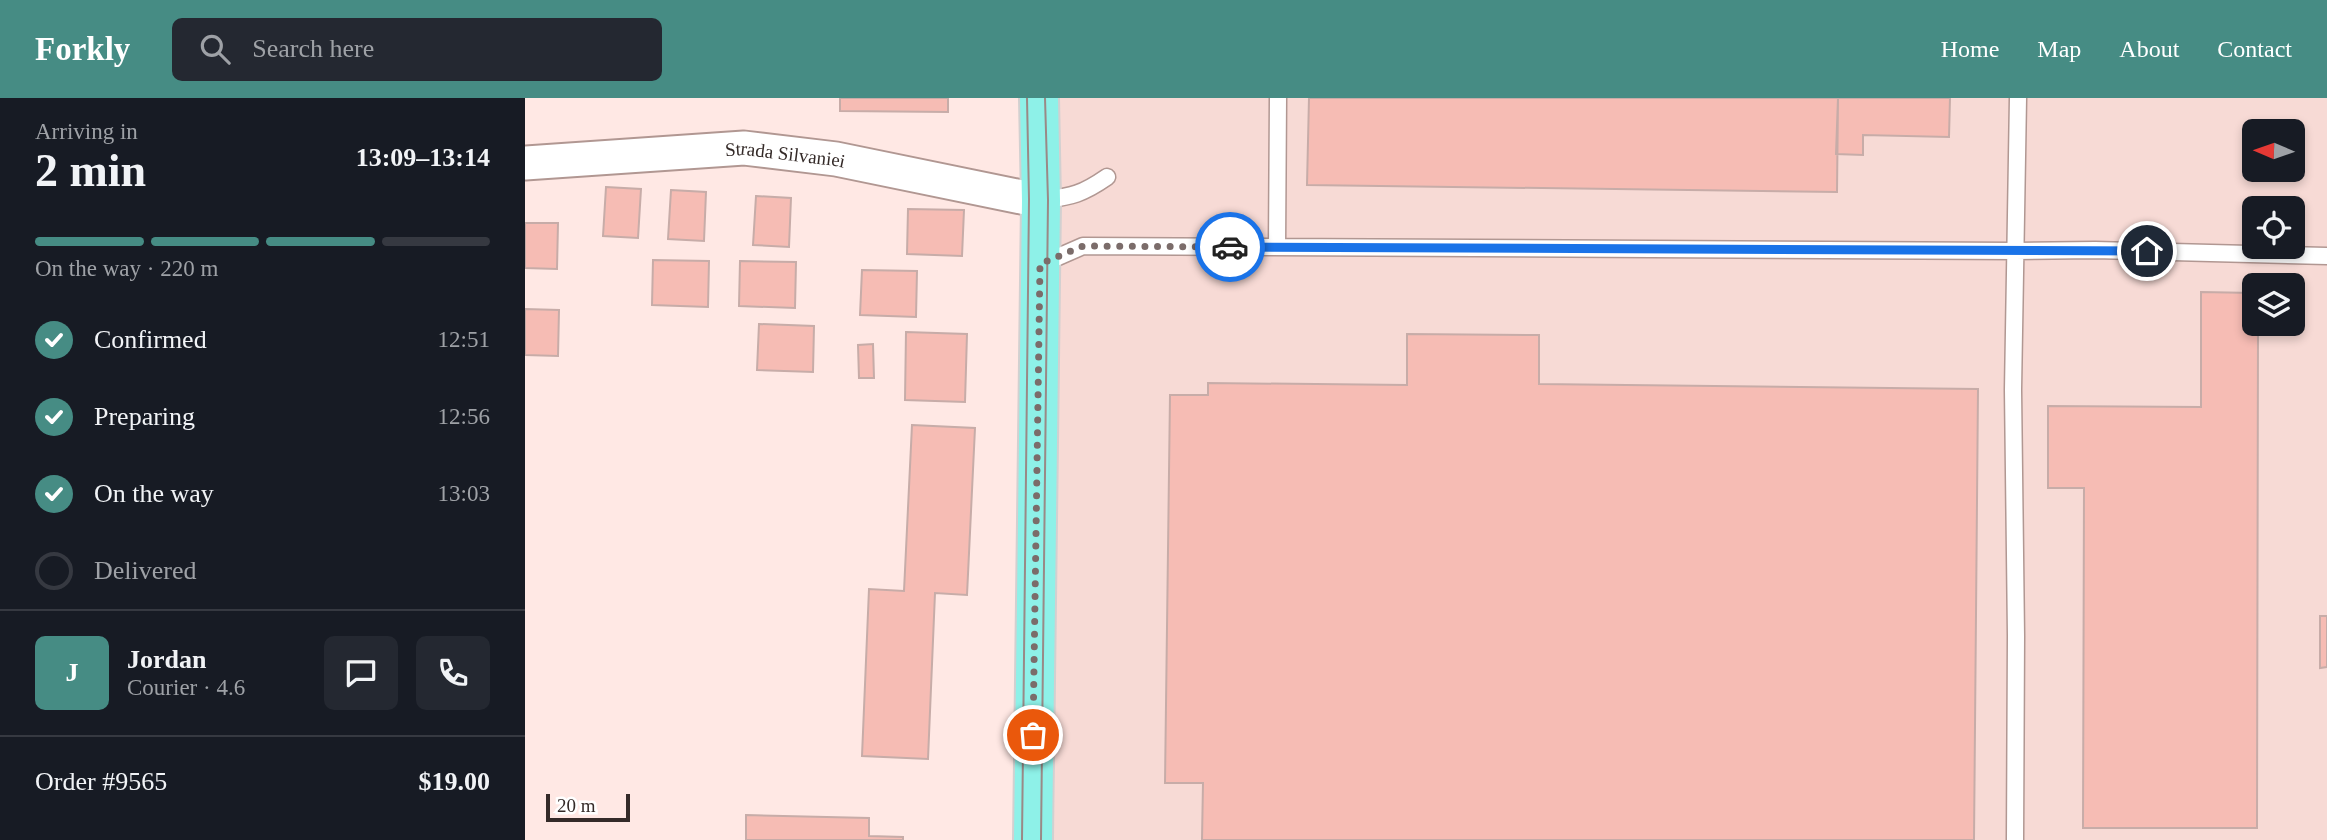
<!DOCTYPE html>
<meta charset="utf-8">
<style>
:root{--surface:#171b24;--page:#242831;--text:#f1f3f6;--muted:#9ea1a6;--line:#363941;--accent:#468c84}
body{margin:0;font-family:"Times New Roman",serif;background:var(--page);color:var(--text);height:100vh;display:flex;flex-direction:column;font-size:26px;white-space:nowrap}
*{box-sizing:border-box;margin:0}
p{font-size:23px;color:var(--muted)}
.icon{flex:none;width:38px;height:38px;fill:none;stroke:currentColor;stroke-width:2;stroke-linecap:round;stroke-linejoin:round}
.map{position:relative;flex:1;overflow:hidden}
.side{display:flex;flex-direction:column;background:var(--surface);width:525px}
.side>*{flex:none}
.needle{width:46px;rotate:272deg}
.tools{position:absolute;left:1717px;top:21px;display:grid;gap:14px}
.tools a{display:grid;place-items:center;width:63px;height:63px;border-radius:10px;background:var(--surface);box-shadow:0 4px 10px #0003;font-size:35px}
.scale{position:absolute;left:21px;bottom:18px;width:84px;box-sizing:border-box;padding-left:7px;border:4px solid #342a28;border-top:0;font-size:19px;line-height:24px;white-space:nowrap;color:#342a28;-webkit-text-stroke:5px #fff;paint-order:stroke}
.pin{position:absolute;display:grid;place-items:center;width:60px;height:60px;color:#fff;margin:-30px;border:4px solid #fff;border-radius:50%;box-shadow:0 2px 7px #0007}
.courier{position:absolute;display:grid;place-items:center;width:70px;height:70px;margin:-35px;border:5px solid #1a73e8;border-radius:50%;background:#fff;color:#222;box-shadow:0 2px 9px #0007}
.overview em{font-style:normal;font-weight:800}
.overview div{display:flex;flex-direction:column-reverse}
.overview{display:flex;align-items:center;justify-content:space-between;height:119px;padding:0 35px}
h1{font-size:46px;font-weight:800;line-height:52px}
.bar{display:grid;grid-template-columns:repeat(4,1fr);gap:10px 7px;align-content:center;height:84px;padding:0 35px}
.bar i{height:9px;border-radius:5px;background:var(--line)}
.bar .current{background:var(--accent)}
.bar p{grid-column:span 4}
.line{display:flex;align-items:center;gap:18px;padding:0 35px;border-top:2px solid var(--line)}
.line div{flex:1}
.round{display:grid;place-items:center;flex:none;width:74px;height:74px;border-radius:10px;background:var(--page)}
ol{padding:0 35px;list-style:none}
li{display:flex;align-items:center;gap:21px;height:77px}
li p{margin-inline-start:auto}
li .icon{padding:7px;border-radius:50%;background:var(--accent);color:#fff;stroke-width:4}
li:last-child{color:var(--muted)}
li i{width:38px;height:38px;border:4px solid var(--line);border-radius:50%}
header{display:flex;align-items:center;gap:42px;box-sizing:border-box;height:98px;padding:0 35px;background:var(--accent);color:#fff}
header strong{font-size:33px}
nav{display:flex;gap:38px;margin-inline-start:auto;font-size:24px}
.search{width:490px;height:63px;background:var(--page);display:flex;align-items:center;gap:18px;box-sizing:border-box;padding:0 24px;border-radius:10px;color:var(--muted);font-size:26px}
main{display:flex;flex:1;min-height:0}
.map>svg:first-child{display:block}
</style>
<header>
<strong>Forkly</strong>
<div class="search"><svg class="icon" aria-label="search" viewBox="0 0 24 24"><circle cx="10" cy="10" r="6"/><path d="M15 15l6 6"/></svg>Search here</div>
<nav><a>Home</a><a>Map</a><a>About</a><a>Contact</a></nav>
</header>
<main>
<section class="side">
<div class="overview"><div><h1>2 min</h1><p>Arriving in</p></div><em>13:09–13:14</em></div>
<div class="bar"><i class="current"></i><i class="current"></i><i class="current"></i><i></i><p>On the way · 220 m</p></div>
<ol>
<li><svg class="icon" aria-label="check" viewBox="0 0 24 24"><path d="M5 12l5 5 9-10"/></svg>Confirmed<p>12:51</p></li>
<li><svg class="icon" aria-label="check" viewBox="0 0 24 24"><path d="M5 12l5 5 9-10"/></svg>Preparing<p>12:56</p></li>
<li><svg class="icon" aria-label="check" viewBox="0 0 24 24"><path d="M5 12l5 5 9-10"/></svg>On the way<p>13:03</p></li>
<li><i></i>Delivered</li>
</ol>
<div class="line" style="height:126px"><b class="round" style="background:var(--accent);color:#fff">J</b><div><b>Jordan</b><p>Courier · 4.6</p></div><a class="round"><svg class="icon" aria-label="chat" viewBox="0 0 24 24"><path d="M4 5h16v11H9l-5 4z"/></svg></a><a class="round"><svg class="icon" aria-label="phone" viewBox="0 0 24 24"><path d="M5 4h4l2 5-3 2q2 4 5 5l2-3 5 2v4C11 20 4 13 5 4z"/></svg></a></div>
<div class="line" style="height:91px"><div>Order #9565</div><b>$19.00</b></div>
</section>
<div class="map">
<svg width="1802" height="742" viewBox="0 0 1802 742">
<rect width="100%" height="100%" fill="#ffe8e4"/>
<path fill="#f7dad5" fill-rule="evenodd" d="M534 0H1802V742H529ZM1729 33H1768V72H1729ZM1729 110H1768V149H1729ZM1729 187H1768V226H1729Z"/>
<path fill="#f6bcb4" stroke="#c7aca8" stroke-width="2" d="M315 0H423V14L315 13Z
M784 0H1313L1312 94 782 87Z
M1313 0H1425L1424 39 1338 37V57L1311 56Z
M81 89 116 91 113 140 78 138Z
M146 92 181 94 179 143 143 141Z
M231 98 266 100 264 149 228 147Z
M383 111 439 112 437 158 382 156Z
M0 125H33L32 171 0 170Z
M128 162 184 163 183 209 127 207Z
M215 163 271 164 270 210 214 208Z
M337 172 392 173 391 219 335 217Z
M1676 194 1729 195V226H1733L1732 730H1558L1559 390H1523V308L1676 309Z
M0 211 34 212 33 258 0 257Z
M234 226 289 228 288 274 232 272Z
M381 234 442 236 440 304 380 302Z
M882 236 1014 237V286L1453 291 1449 742H677L678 685H640L645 297H683V285L882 287Z
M348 246 349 280H334L333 247Z
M387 327 450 330 442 497 410 495 403 661 337 658 344 491 379 493Z
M1795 518H1802V569L1795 570Z
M221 717 344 720V738L378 739V742H221Z"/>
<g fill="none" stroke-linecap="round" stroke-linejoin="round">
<defs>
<path id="service" d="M516 103C547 98 556 97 582 79
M752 149 753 0
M517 166 558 148 1491 153 1570 152 1802 158
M1490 742 1491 538 1488 292 1493 0"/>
<g id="minor">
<path id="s1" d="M0 65 219 50 311 61 516 103"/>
</g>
<path id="primary" d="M508 742 516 103 514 0"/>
</defs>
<use href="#service" stroke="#b19792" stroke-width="19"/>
<use href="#minor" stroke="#b19792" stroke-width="37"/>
<use href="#primary" stroke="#d2d0d0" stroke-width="42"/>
<use href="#service" stroke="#fff" stroke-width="16"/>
<use href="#minor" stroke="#fff" stroke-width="33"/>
<use href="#primary" stroke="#8ef1e8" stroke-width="38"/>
<path stroke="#9a8986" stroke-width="2" d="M497 742 504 101 502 0
M516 742 523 102 520 0"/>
</g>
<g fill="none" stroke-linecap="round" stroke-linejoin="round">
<path stroke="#7b6c6a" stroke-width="7" stroke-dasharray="0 12.6" d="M508 637 515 166 558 148 705 149"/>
<path stroke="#1a73e8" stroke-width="9" d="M705 149 1622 153"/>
</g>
<g text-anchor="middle" stroke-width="6" stroke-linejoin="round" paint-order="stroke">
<g font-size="19" fill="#342a28" stroke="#fff">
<text dy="7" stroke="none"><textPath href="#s1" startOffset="261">Strada Silvaniei</textPath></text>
</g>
</g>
</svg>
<div class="tools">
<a><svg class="needle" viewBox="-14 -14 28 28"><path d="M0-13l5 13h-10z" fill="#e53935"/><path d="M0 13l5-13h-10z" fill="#9ea1a6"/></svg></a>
<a><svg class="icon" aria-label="locate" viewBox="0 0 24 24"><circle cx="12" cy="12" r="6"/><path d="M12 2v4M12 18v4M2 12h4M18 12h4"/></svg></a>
<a><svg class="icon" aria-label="layers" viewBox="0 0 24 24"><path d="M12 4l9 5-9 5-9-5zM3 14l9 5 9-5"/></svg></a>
</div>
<div class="scale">20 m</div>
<div class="pin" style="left:508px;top:637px;background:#ea580c"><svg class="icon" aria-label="bag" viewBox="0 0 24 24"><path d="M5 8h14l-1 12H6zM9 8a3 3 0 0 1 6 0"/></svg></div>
<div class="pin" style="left:1622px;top:153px;background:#1f2937"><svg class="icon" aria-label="home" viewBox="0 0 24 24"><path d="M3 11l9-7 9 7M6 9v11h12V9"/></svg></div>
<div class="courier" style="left:705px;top:149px"><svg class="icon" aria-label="car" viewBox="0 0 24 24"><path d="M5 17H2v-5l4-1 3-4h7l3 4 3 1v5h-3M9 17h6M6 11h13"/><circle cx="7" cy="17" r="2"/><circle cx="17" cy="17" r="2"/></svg></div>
</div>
</main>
